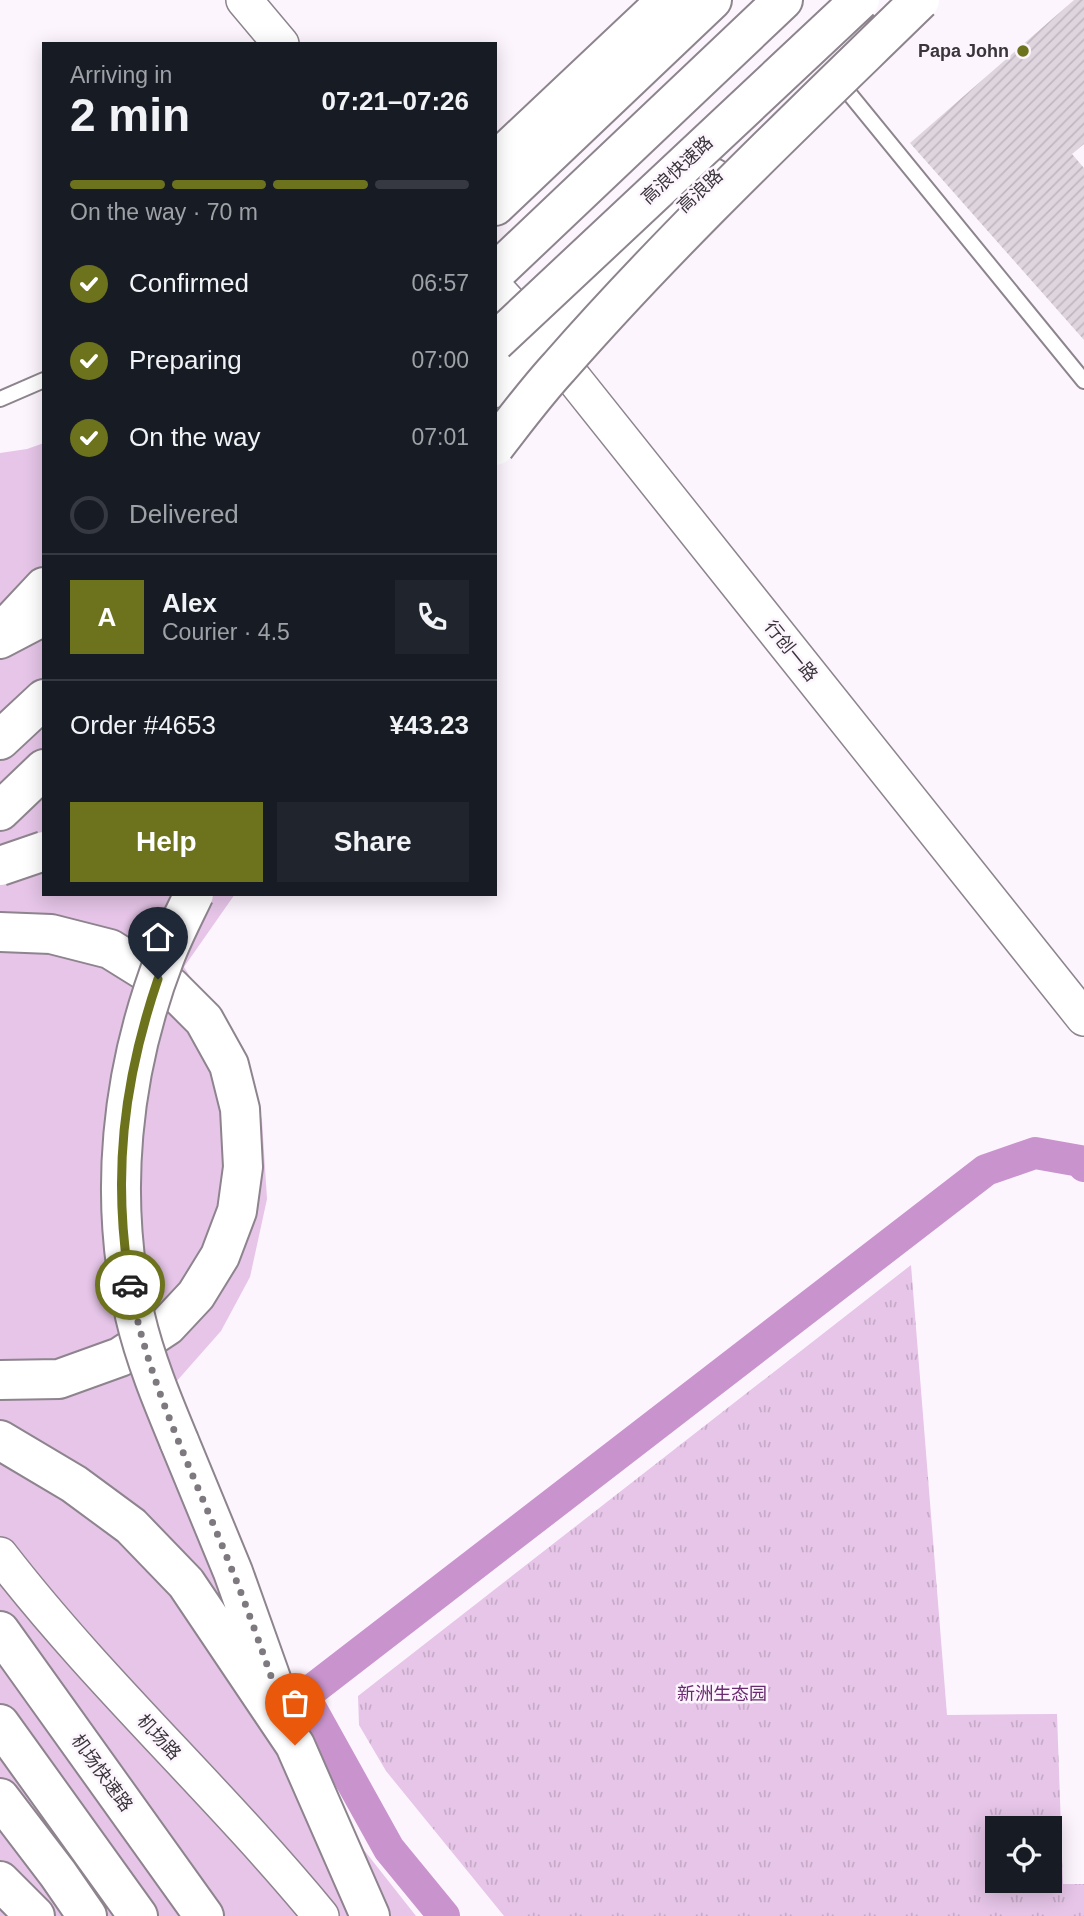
<!DOCTYPE html>
<meta charset="utf-8">
<style>
:root{--surface:#171b24;--page:#20242c;--text:#f1f3f6;--muted:#9ea1a6;--line:#363941;--accent:#6d731c}
body{margin:0;font-family:Helvetica,"Noto Sans SC",sans-serif;background:var(--page);color:var(--text);height:100vh;display:flex;flex-direction:column;font-size:26px;white-space:nowrap}
*{box-sizing:border-box;margin:0}
p{font-size:23px;color:var(--muted)}
.icon{flex:none;width:38px;height:38px;fill:none;stroke:currentColor;stroke-width:2;stroke-linecap:round;stroke-linejoin:round}
.map{position:relative;flex:1;overflow:hidden}
.sheet{position:absolute;left:42px;top:42px;width:455px;height:854px;display:flex;flex-direction:column;background:var(--surface);border-radius:0px;box-shadow:0 4px 18px #0003}
.sheet>*{flex:none}
.fabs{position:absolute;left:985px;top:1816px;display:grid;gap:14px}
.fabs a{display:grid;place-items:center;width:77px;height:77px;border-radius:0px;background:var(--surface);box-shadow:0 4px 18px #0003;font-size:35px}
.pin{position:absolute;display:grid;place-items:center;width:60px;height:60px;color:#fff;margin:-72px -30px;border-radius:50% 50% 50% 0;rotate:-45deg;box-shadow:0 0 7px #0007}
.pin .icon{rotate:45deg}
.courier{position:absolute;display:grid;place-items:center;width:70px;height:70px;margin:-35px;border:5px solid #6d731c;border-radius:50%;background:#fff;color:#222;box-shadow:0 2px 9px #0007}
.headline em{font-style:normal;font-weight:800}
.headline div{display:flex;flex-direction:column-reverse}
.headline{display:flex;align-items:center;justify-content:space-between;height:119px;padding:0 28px}
h1{font-size:46px;font-weight:800;line-height:52px}
.bar{display:grid;grid-template-columns:repeat(4,1fr);gap:10px 7px;align-content:center;height:84px;padding:0 28px}
.bar i{height:9px;border-radius:5px;background:var(--line)}
.bar .current{background:var(--accent)}
.bar p{grid-column:span 4}
.line{display:flex;align-items:center;gap:18px;padding:0 28px;border-top:2px solid var(--line)}
.line div{flex:1}
.round{display:grid;place-items:center;flex:none;width:74px;height:74px;border-radius:0px;background:var(--page)}
ol{padding:0 28px;list-style:none}
li{display:flex;align-items:center;gap:21px;height:77px}
li p{margin-inline-start:auto}
li .icon{padding:7px;border-radius:50%;background:var(--accent);color:#fff;stroke-width:4}
li:last-child{color:var(--muted)}
li i{width:38px;height:38px;border:4px solid var(--line);border-radius:50%}
.action{display:flex;gap:14px;margin-top:auto;padding:14px 28px}
.action a{flex:1;height:80px;border-radius:0px;background:var(--accent);color:#fff;font-size:28px;font-weight:800;line-height:80px;text-align:center}
.action a+a{background:var(--page);color:var(--text)}
.map>svg:first-child{display:block}
</style>
<div class="map">
<svg width="1084" height="1916" viewBox="0 0 1084 1916">
<defs>
<pattern id="park-tufts" width="24" height="20" patternUnits="userSpaceOnUse" patternTransform="scale(1.75)"><rect width="24" height="20" fill="#e6c5e8"/><path d="M3 7l-1-3M5 7V3M7 7l1-3M15 17l-1-3M17 17v-4M19 17l1-3" fill="none" stroke="#c6aac8"/></pattern>
<pattern id="building-hatch" width="6" height="6" patternUnits="userSpaceOnUse" patternTransform="scale(1.75)"><rect width="6" height="6" fill="#dfd5df"/><path d="M-1 1l2-2M0 6l6-6M5 7l2-2" fill="none" stroke="#c0b7c0"/></pattern>
</defs>
<rect width="100%" height="100%" fill="#fdf5fe"/>
<path fill="#e6c5e8" d="M44 443V894H235L184 967 250 1073 262 1120 267 1199 250 1277 221 1331 168 1391 284 1656 241 1694 416 1916H0V453L27 449Z"/>
<path fill="url(#park-tufts)" fill-rule="evenodd" d="M911 1265 947 1715 1057 1714 1063 1884H1084V1916H504L386 1771 359 1725 358 1696ZM998 1829H1050V1881H998Z"/>
<g fill="none" stroke-linecap="round" stroke-linejoin="round">
<path stroke="#c994cd" stroke-width="32" d="M444 1916 389 1849 304 1696 986 1170 1035 1153 1080 1161 1084 1166"/>
</g>
<path fill="url(#building-hatch)" d="M1074 0H1084V144L1072 154 1084 168V340L910 143Z"/>
<g fill="none" stroke-linecap="round" stroke-linejoin="round">
<defs>
<path id="service" d="M839 81 1084 381
M0 399 44 380"/>
<path id="tertiary" d="M244 0 281 44
M495 288 543 340 1084 1018
M0 1555C99 1683 219 1792 321 1916"/>
<path id="primary" d="M495 162 667 0
M495 388 713 178
M0 634 44 587"/>
<path id="trunk" d="M495 206 712 0
M495 273 783 0
M0 639 44 616
M0 740 44 699
M0 811 44 769
M0 932 51 934 110 949 171 987 204 1020 229 1065 240 1109 243 1167 237 1211 220 1256 196 1295 167 1326 120 1357 59 1379 0 1380
M0 1440 74 1484 131 1526 186 1583 295 1745 370 1916
M179 1441 233 1572 274 1687
M0 1631 204 1916
M0 1724 138 1916
M0 1798 58 1874 87 1916
M0 1881 35 1916"/>
</defs>
<use href="#service" stroke="#8d848d" stroke-width="18"/>
<use href="#tertiary" stroke="#8d848d" stroke-width="38"/>
<use href="#primary" stroke="#8d848d" stroke-width="42"/>
<use href="#trunk" stroke="#8d848d" stroke-width="42"/>
<use href="#service" stroke="#fff" stroke-width="14"/>
<use href="#tertiary" stroke="#fff" stroke-width="35"/>
<use href="#primary" stroke="#fff" stroke-width="38"/>
<use href="#trunk" stroke="#fff" stroke-width="38"/>
<defs>
<path id="trunk-bridge" d="M495 342 860 0
M495 446C516 419 536 392 559 367 672 238 797 120 920 0
M0 866 44 851
M179 1441C162 1400 145 1359 135 1316 108 1196 121 1071 165 957 173 936 184 915 194 894"/>
</defs>
<use href="#trunk-bridge" stroke="#8d848d" stroke-width="42" stroke-linecap="butt"/>
<use href="#trunk-bridge" stroke="#fff" stroke-width="38"/>
</g>
<g fill="none" stroke-linecap="round" stroke-linejoin="round">
<path stroke="#7e787f" stroke-width="7" stroke-dasharray="0 12.6" d="M130 1285C148 1385 195 1476 232 1570 255 1627 274 1686 295 1745"/>
<path stroke="#6d731c" stroke-width="9" d="M130 1285C112 1177 123 1082 158 979"/>
</g>
<circle fill="#6d731c" stroke="#fdf5fe" stroke-width="2.5" cx="1023" cy="51" r="7"/>
<g text-anchor="middle" stroke-width="5" stroke-linejoin="round" paint-order="stroke">
<g font-size="18" font-weight="bold" fill="#39353a" stroke="#fdf5fe" text-anchor="end">
<text x="1009" y="57">Papa John</text>
</g>
<g font-size="18" fill="#39353a" stroke="#fdf5fe">
<text transform="translate(677 170) rotate(-43)" y="6">高浪快速路</text>
<text transform="translate(700 191) rotate(-43)" y="6">高浪路</text>
<text transform="translate(791 651) rotate(51)" y="6">行创一路</text>
<text transform="translate(159 1737) rotate(47)" y="6">机场路</text>
<text transform="translate(102 1773) rotate(54)" y="6">机场快速路</text>
</g>
<g font-size="18" fill="#692a6f" stroke="#fdf5fe">
<text x="722" y="1700">新洲生态园</text>
</g>
</g>
</svg>
<div class="fabs">
<a><svg class="icon" aria-label="locate" viewBox="0 0 24 24"><circle cx="12" cy="12" r="6"/><path d="M12 2v4M12 18v4M2 12h4M18 12h4"/></svg></a>
</div>
<div class="pin" style="left:295px;top:1745px;background:#ea580c"><svg class="icon" aria-label="bag" viewBox="0 0 24 24"><path d="M5 8h14l-1 12H6zM9 8a3 3 0 0 1 6 0"/></svg></div>
<div class="pin" style="left:158px;top:979px;background:#1f2937"><svg class="icon" aria-label="home" viewBox="0 0 24 24"><path d="M3 11l9-7 9 7M6 9v11h12V9"/></svg></div>
<div class="courier" style="left:130px;top:1285px"><svg class="icon" aria-label="car" viewBox="0 0 24 24"><path d="M5 17H2v-5l4-1 3-4h7l3 4 3 1v5h-3M9 17h6M6 11h13"/><circle cx="7" cy="17" r="2"/><circle cx="17" cy="17" r="2"/></svg></div>
<section class="sheet">
<div class="headline"><div><h1>2 min</h1><p>Arriving in</p></div><em>07:21–07:26</em></div>
<div class="bar"><i class="current"></i><i class="current"></i><i class="current"></i><i></i><p>On the way · 70 m</p></div>
<ol>
<li><svg class="icon" aria-label="check" viewBox="0 0 24 24"><path d="M5 12l5 5 9-10"/></svg>Confirmed<p>06:57</p></li>
<li><svg class="icon" aria-label="check" viewBox="0 0 24 24"><path d="M5 12l5 5 9-10"/></svg>Preparing<p>07:00</p></li>
<li><svg class="icon" aria-label="check" viewBox="0 0 24 24"><path d="M5 12l5 5 9-10"/></svg>On the way<p>07:01</p></li>
<li><i></i>Delivered</li>
</ol>
<div class="line" style="height:126px"><b class="round" style="background:var(--accent);color:#fff">A</b><div><b>Alex</b><p>Courier · 4.5</p></div><a class="round"><svg class="icon" aria-label="phone" viewBox="0 0 24 24"><path d="M5 4h4l2 5-3 2q2 4 5 5l2-3 5 2v4C11 20 4 13 5 4z"/></svg></a></div>
<div class="line" style="height:91px"><div>Order #4653</div><b>¥43.23</b></div>
<div class="action"><a>Help</a><a>Share</a></div>
</section>
</div>
